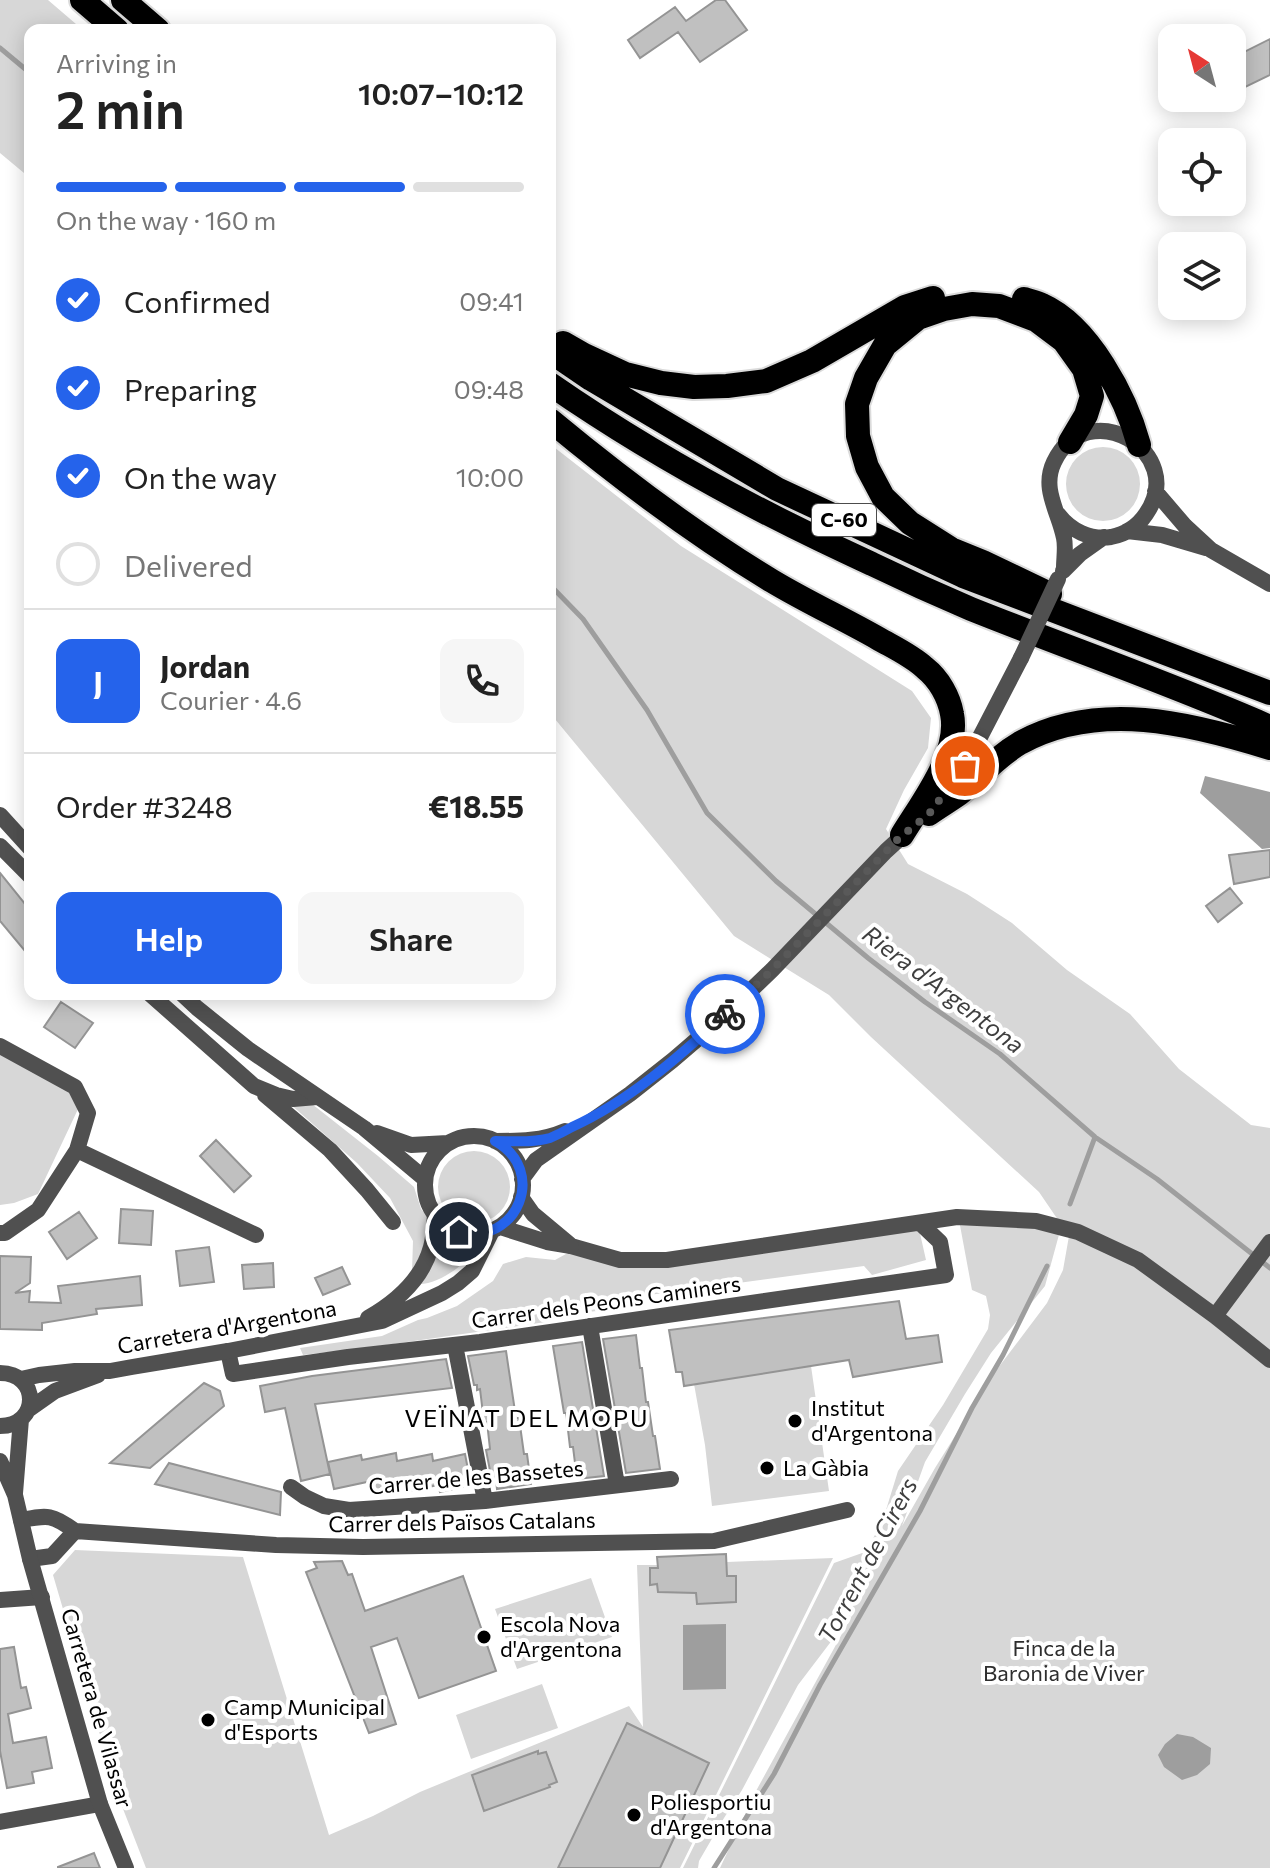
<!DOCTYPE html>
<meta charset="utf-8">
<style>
:root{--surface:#fff;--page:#f6f6f6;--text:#222;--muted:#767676;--line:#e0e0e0;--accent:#2563eb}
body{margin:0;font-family:Commissioner,sans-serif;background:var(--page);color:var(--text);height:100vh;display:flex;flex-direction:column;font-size:30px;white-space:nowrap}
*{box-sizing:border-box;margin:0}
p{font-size:26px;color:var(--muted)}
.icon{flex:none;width:44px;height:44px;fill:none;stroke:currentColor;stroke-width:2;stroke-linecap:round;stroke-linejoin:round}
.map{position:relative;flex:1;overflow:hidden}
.details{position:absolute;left:24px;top:24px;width:532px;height:976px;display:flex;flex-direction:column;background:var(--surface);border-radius:16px;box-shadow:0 4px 20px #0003}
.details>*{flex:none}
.needle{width:52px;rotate:324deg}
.controls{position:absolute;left:1158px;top:24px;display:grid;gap:16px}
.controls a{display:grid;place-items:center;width:88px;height:88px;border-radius:16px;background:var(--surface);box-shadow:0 4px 20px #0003;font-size:40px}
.pin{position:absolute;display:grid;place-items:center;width:68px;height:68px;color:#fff;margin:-34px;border:4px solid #fff;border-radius:50%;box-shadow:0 2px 8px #0007}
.courier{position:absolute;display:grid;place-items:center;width:80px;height:80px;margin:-40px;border:6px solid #2563eb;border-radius:50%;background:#fff;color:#222;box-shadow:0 2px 10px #0007}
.headline em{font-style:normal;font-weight:600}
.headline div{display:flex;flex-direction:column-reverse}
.headline{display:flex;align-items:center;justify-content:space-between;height:136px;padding:0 32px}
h1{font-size:52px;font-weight:600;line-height:60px}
.bar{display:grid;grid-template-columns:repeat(4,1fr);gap:12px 8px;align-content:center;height:96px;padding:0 32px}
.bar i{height:10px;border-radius:6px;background:var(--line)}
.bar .active{background:var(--accent)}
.bar p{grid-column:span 4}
.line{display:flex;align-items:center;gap:20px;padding:0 32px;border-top:2px solid var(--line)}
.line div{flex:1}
.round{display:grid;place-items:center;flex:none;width:84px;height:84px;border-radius:16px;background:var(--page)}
ol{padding:0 32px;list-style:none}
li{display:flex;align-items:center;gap:24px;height:88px}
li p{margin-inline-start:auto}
li .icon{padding:8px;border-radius:50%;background:var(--accent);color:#fff;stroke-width:4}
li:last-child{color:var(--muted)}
li i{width:44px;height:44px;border:4px solid var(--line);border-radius:50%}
.cta{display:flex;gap:16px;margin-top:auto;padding:16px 32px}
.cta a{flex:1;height:92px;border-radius:16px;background:var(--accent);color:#fff;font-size:32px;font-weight:600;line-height:92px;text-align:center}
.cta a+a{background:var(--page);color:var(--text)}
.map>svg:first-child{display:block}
</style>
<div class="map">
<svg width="1270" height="1868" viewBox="0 0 1270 1868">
<rect width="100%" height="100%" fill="#fff"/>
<path fill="#d7d7d7" d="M0 0H48L83 30H30V178L0 153Z
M550 444 681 546 912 691 931 718 928 748 904 790 886 829 908 864 967 894 1012 923 1067 970 1130 1014 1179 1069 1251 1125 1270 1128V1868H720L756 1791 855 1610 798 1685 742 1790 724 1818 699 1861 698 1868H683L834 1563 865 1552 882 1523 898 1471 943 1405 988 1329 990 1315 986 1296 972 1290 959 1220 1060 1231 1045 1286 991 1353 965 1394 925 1462 902 1526 935 1468 995 1372 1047 1303 1063 1270 1069 1236 1039 1192 871 1037 829 995 734 936 550 713Z
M1066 484a37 37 0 1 1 74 0a37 37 0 1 1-74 0Z
M0 1052 75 1087 79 1107 38 1194 14 1203 0 1205Z
M289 1103 312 1104 378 1156 414 1187 421 1209 427 1216V1242L412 1272 413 1241 390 1198 357 1163Z
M438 1187a36 36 0 1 1 72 0a36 36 0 1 1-72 0Z
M439 1229 453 1241 473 1240C472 1245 472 1249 470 1254 463 1268 434 1285 419 1284Z
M919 1229 926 1260 872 1275 864 1266 649 1295 621 1308 564 1315 546 1322 379 1346 303 1355 300 1348 382 1336 418 1320 427 1318 457 1306 493 1281 503 1264 526 1257 555 1260 575 1249 621 1265Z
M811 1366 829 1491 712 1506 705 1445 694 1384Z
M75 1550 243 1557 329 1835 373 1816 420 1792 629 1706 643 1727 637 1565H657V1557L726 1554 727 1562 833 1558 680 1868H146L118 1796 53 1575Z
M591 1578 612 1637 517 1669 495 1609Z
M542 1684 558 1728 471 1759 456 1715Z"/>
<path fill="#9e9e9e" d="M1205 776 1270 792V848L1262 849 1200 793Z
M726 1624V1689L683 1690V1625Z
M1177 1734 1193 1737 1211 1748 1210 1764 1197 1775 1182 1780 1164 1767 1158 1755 1165 1744Z"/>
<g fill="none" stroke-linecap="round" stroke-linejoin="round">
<path stroke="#9e9e9e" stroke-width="5" d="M0 48 30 73
M550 585 583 619 647 710 707 813 776 881 868 958 925 1002 1000 1054 1095 1137 1157 1179 1270 1268
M1070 1204 1095 1137
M714 1868 774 1774 820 1685 920 1511 972 1408 1003 1355 1047 1266"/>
</g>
<path fill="#c0c0c0" stroke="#949494" stroke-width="2" d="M716 0H725L747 30 700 62 678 32 640 58 628 40 675 7 686 21Z
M1270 39V75L1237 91 1232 80V58Z
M1270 850V877L1234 884 1229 855Z
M0 873 30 910V957L0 921Z
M1230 888 1242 903 1218 922 1206 906Z
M61 1002 93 1023 75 1048 44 1027Z
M216 1140 251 1176 234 1192 200 1156Z
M121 1209 153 1211 151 1245 119 1243Z
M79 1212 97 1238 67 1259 49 1232Z
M209 1247 214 1282 180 1286 176 1251Z
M0 1256 31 1257 30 1283 15 1293 30 1291 29 1302 61 1303 58 1286 140 1276 142 1305 96 1309 97 1314 42 1323V1330L0 1329Z
M273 1263 274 1287 244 1289 242 1265Z
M342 1267 350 1284 323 1295 315 1278Z
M899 1301 906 1339 938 1335 942 1362 853 1377 849 1360 684 1386 682 1372H676L669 1330Z
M636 1335 640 1368H642L646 1402H648L653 1436H655L660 1469 626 1473 603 1339Z
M582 1342 604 1476 577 1479 573 1447H570L566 1413H564L553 1346Z
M506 1351 516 1418H519L524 1454H527L531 1484 497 1489 496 1480 492 1481 486 1450 490 1449 487 1422H484L480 1389 477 1390V1385H474L468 1356Z
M446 1359 452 1388 315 1404 330 1474 301 1481 285 1408 265 1412 260 1386 312 1376Z
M204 1383 220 1391 224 1406 150 1468 110 1463Z
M396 1453 397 1461 432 1454 433 1461 465 1454 471 1485 440 1492 438 1485 404 1492 402 1484 369 1491 367 1482 334 1489 328 1462 361 1455 362 1460Z
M169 1463 281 1492 280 1515 155 1484Z
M726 1554 727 1576H736V1602L697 1604 696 1593 658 1592 657 1584 650 1585V1568H658L657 1557Z
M342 1561 348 1575 352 1574 365 1611 463 1576 496 1671 419 1698 397 1638 371 1647 396 1724 369 1733 306 1572 317 1568 314 1562Z
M14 1647 21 1688 26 1687 31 1708 8 1714 13 1743 46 1737 52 1768 32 1772 34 1783 7 1788 0 1751V1649Z
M627 1723 709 1763 660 1868H558Z
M538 1751V1754L546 1752 557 1782 549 1785 550 1787 484 1811 472 1775Z
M94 1853 100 1868H58V1867Z"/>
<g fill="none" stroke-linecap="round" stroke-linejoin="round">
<defs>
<path id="motorway" d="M82 0 117 30
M123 0 158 30
M1024 299C1030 301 1036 302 1042 305 1089 326 1126 397 1139 445
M563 343 584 355 625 374 661 383 694 387 727 386 766 381 812 361 905 307 933 298
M550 351 591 379 777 489 963 576 1270 693
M550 384C651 454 760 513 872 564 905 580 938 595 971 609 1071 649 1172 684 1270 727
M550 420C620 478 694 534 772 581 807 602 844 619 879 639 895 648 912 656 925 668 939 679 949 697 952 714 960 754 922 802 902 835
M1050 594 983 562 951 549 910 523 883 497 867 467 858 436 857 404 866 378 885 345 918 318 944 309 972 304 999 306 1036 320 1064 341 1084 369 1092 396 1086 415 1070 442
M929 814C939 807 949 801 959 794 980 777 996 757 1020 743 1098 700 1190 723 1270 748"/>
</defs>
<use href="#motorway" stroke="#dbdbdb" stroke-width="28"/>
<path stroke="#505050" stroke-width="16" d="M0 846 30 876
M150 994 254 1086 276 1095 293 1099 317 1097
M0 1046 75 1087 88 1113 77 1150 38 1210 5 1233H0
M265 1095 330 1150 367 1190 393 1222
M77 1150 256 1235
M571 1246 620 1260H667L957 1217 1036 1221 1078 1232 1138 1260 1215 1316 1270 1360
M1215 1316 1270 1242
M590 1326 617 1485
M455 1345 485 1501
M228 1351 233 1374 348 1357 480 1342 946 1275 940 1242 920 1223
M291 1487 305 1497 324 1506 349 1510 485 1501 671 1479
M21 1520C48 1515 52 1514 75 1531L276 1545 363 1547 714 1541 847 1510
M30 1559 52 1556 75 1531
M0 1600 42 1597
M0 1822 100 1804"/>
<path stroke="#505050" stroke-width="16" d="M1155 491 1185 526 1211 550 1270 584
M1058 514C1071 531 1090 540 1111 537 1126 534 1138 526 1146 514 1189 452 1087 393 1054 462 1041 489 1059 512 1064 538 1066 547 1064 558 1064 568
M1127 531 1162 535 1206 548
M1063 571 1080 554 1104 537
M940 800 965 766 1021 658
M0 815 30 848
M182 994 197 1008 248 1049 364 1128 425 1179
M377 1133 411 1145 448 1143
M425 1185a49 49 0 1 1 98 0a49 49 0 1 1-98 0Z
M495 1141C520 1141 542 1141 565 1131
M522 1179 536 1160 630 1094 673 1060 722 1018 772 970 886 851 909 830
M521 1197 533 1214 569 1244
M500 1227 547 1242 571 1246
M368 1318C396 1302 422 1280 431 1247 434 1237 434 1225 435 1215
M0 1373C40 1373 40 1426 0 1426
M21 1379 39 1375 75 1371H110L132 1367 228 1351 382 1321 442 1293 458 1283 472 1271 492 1231
M28 1410 55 1391 98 1375
M0 1461 15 1495 30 1559 100 1804 126 1868
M15 1493 21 1419"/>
<use href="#motorway" stroke="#000" stroke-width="24"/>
<path stroke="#505050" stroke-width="16" d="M1021 658 1058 579"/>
</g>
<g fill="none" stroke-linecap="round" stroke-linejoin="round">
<path stroke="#595959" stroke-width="8" stroke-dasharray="0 14.4" d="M725 1014 772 970 898 839 929 814 965 766"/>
<path stroke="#2563eb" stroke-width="10" d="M459 1232C518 1246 548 1170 495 1141 512 1141 533 1143 550 1138 557 1135 565 1131 572 1127 629 1101 679 1057 725 1014"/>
</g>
<g fill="#000" stroke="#fff" stroke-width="3">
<circle cx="795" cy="1421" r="8"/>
<circle cx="767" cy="1468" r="8"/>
<circle cx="484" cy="1637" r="8"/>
<circle cx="208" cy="1720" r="8"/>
<circle cx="634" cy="1815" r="8"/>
</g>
<g text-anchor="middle" stroke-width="8" stroke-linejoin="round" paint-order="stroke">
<rect fill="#fff" stroke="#4c4c4c" stroke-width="2" x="812" y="504" width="64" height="32" rx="6"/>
<g font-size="20" font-weight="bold" fill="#000">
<text x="844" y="527">C-60</text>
</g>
<g font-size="22" fill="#000" stroke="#fff">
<text transform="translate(606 1302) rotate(-8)" y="8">Carrer dels Peons Caminers</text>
<text transform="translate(227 1327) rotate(-10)" y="8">Carretera d'Argentona</text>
<text transform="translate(476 1477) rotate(-5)" y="8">Carrer de les Bassetes</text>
<text transform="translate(462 1522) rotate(-1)" y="8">Carrer dels Països Catalans</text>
<text transform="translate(97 1708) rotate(74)" y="8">Carretera de Vilassar</text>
</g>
<g font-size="22" fill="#000" stroke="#fff" text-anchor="start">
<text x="811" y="1416">Institut<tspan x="811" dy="25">d'Argentona</tspan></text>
<text x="783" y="1476">La Gàbia</text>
<text x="500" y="1632">Escola Nova<tspan x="500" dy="25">d'Argentona</tspan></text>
<text x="224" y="1715">Camp Municipal<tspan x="224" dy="25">d'Esports</tspan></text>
<text x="650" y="1810">Poliesportiu<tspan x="650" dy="25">d'Argentona</tspan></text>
</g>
<g font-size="22" fill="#2e2e2e" stroke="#fff">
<text x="1064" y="1656">Finca de la<tspan x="1064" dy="25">Baronia de Viver</tspan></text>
</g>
<g font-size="24" font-style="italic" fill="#3f3f3f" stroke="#fff">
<text transform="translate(943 990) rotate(37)" y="8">Riera d'Argentona</text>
<text transform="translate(868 1561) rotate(-62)" y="8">Torrent de Cirers</text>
</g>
<g font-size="24" letter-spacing="2" fill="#000" stroke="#fff">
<text x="527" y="1427">VEÏNAT DEL MOPU</text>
</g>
</g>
</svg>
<div class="controls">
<a><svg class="needle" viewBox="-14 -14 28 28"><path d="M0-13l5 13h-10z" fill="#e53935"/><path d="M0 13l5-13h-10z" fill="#767676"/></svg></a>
<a><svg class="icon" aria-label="locate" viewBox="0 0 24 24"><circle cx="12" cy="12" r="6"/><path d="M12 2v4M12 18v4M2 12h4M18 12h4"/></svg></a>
<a><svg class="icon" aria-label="layers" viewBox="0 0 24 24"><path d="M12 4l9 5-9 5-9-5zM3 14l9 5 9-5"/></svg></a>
</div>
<div class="pin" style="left:965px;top:766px;background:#ea580c"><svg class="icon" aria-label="bag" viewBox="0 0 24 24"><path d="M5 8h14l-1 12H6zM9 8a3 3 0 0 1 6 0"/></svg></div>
<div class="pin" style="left:459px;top:1232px;background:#1f2937"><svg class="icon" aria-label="home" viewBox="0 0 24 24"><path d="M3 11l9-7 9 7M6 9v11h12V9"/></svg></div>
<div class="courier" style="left:725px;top:1014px"><svg class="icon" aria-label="bike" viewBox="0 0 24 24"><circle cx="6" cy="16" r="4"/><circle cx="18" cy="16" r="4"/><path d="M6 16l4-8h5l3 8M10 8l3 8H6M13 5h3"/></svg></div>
<section class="details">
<div class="headline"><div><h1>2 min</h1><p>Arriving in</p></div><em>10:07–10:12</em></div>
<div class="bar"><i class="active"></i><i class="active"></i><i class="active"></i><i></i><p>On the way · 160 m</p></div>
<ol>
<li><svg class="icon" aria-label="check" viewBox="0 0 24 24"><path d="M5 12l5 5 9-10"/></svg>Confirmed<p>09:41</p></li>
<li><svg class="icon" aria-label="check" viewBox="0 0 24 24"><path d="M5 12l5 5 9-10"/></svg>Preparing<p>09:48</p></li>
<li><svg class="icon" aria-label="check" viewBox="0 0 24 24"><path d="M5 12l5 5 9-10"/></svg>On the way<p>10:00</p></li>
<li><i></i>Delivered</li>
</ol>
<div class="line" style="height:144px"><b class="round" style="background:var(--accent);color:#fff">J</b><div><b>Jordan</b><p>Courier · 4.6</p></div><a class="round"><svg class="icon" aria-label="phone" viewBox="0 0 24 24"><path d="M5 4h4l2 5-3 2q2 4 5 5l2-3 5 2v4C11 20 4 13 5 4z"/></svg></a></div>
<div class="line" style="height:104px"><div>Order #3248</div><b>€18.55</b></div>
<div class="cta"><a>Help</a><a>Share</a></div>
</section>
</div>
